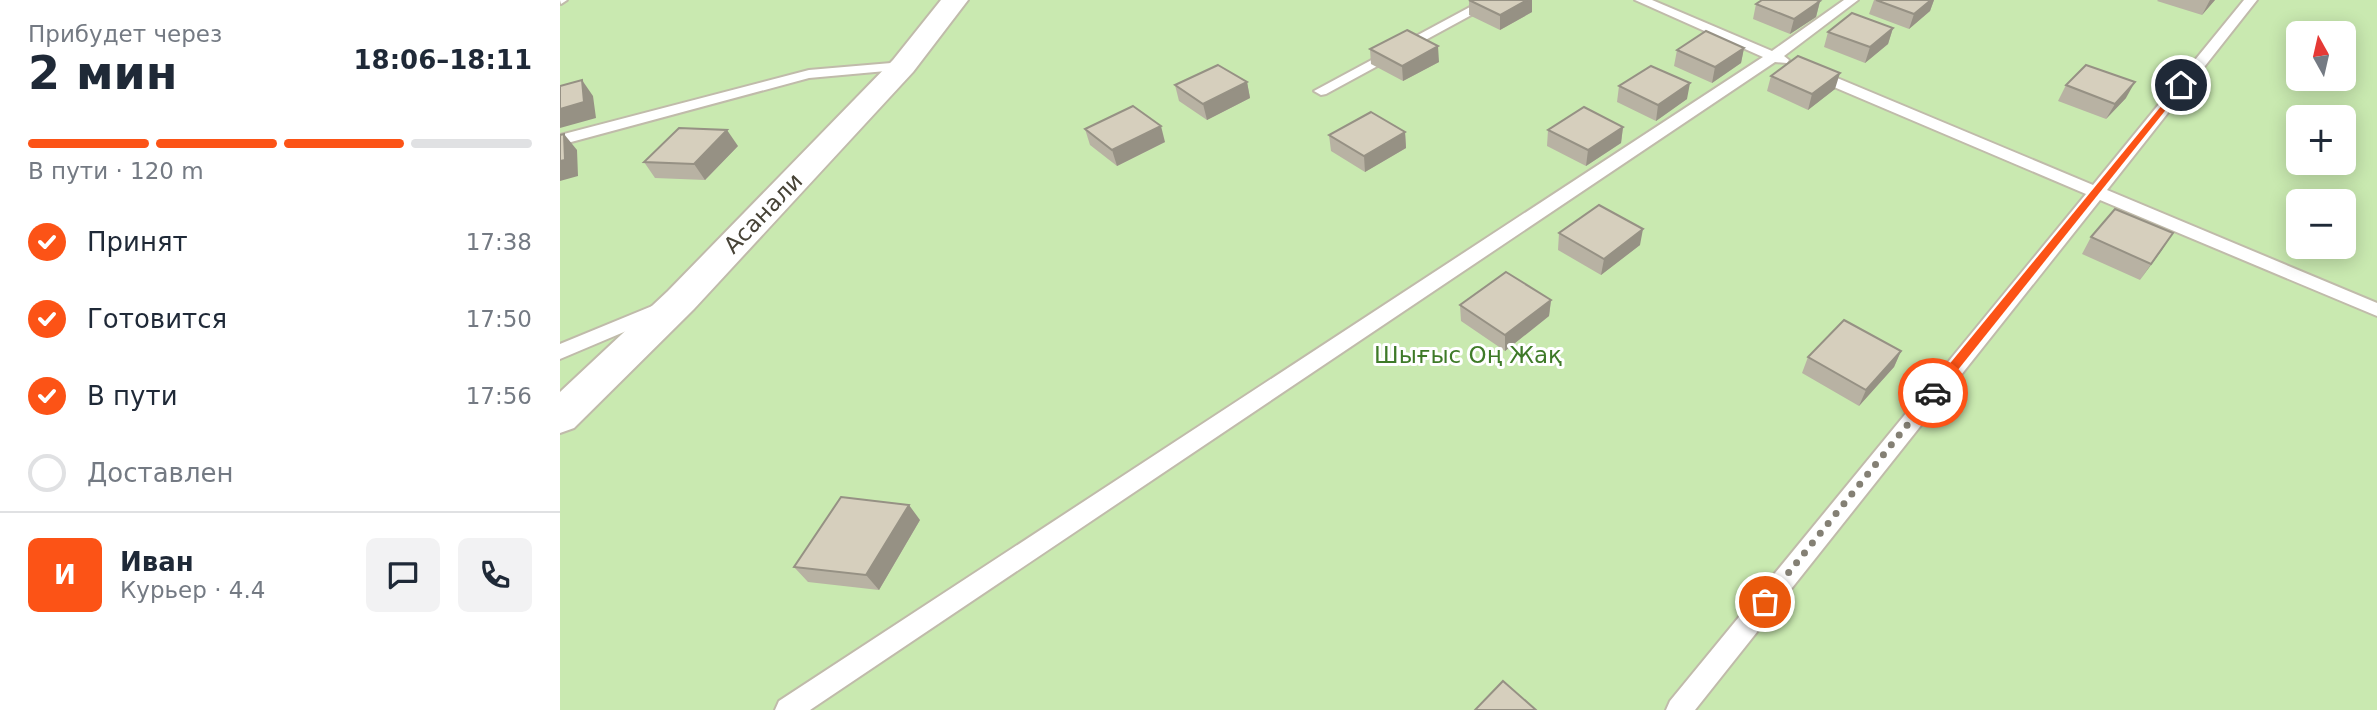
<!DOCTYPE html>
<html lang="ru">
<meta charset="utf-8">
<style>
:root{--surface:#fff;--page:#f2f2f3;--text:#1f2937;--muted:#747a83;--line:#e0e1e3;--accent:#fc5316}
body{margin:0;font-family:"DejaVu Sans",sans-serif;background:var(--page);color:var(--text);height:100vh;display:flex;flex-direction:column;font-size:26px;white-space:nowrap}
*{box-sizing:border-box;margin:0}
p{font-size:23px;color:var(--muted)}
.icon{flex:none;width:38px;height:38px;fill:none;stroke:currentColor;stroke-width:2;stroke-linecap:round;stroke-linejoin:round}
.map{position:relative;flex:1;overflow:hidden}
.panel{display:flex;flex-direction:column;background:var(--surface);width:560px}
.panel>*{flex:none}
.needle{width:46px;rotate:352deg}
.buttons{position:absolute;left:1726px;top:21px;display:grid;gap:14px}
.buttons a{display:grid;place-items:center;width:70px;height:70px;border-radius:10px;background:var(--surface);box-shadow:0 4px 18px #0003;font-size:35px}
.pin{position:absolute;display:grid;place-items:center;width:60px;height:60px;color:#fff;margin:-30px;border:4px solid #fff;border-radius:50%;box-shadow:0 2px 7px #0007}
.courier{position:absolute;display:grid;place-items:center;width:70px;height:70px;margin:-35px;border:5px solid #fc5316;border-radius:50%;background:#fff;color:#222;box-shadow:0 2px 9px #0007}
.summary em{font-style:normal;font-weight:700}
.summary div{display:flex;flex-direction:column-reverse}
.summary{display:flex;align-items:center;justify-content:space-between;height:119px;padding:0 28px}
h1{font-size:46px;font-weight:700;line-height:52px}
.bar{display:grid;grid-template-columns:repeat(4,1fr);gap:10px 7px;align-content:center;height:84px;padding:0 28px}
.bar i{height:9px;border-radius:5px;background:var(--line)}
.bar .active{background:var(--accent)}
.bar p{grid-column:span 4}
.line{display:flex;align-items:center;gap:18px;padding:0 28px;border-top:2px solid var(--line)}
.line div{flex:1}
.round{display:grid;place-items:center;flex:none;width:74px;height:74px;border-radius:10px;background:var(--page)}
ol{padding:0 28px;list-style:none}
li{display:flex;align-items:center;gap:21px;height:77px}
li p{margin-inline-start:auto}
li .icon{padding:7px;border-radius:50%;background:var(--accent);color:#fff;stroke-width:4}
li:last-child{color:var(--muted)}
li i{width:38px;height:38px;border:4px solid var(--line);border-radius:50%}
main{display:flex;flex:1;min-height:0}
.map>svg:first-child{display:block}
</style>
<main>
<section class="panel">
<div class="summary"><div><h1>2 мин</h1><p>Прибудет через</p></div><em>18:06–18:11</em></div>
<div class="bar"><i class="active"></i><i class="active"></i><i class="active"></i><i></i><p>В пути · 120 m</p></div>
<ol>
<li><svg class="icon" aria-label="check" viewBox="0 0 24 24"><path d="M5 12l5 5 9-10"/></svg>Принят<p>17:38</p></li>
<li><svg class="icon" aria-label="check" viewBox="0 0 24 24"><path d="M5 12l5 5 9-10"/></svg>Готовится<p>17:50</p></li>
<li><svg class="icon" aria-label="check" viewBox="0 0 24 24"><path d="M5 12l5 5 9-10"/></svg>В пути<p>17:56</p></li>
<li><i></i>Доставлен</li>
</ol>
<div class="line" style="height:126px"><b class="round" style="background:var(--accent);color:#fff">И</b><div><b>Иван</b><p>Курьер · 4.4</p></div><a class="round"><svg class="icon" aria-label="chat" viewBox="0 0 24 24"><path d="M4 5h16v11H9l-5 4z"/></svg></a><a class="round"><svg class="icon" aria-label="phone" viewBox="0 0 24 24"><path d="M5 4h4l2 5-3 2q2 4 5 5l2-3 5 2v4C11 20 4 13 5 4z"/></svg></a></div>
</section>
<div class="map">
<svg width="1817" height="710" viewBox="0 0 1817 710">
<rect width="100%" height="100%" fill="#f4f2e8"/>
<path fill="#c9e9b0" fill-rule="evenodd" d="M0 0H1817V710H0ZM1738 33H1783V79H1738ZM1738 117H1783V163H1738ZM1738 201H1783V247H1738Z"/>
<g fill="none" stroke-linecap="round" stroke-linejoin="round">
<defs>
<path id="lane" d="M0 0H7L1 4Z
M923 0H939L766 94 761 95 754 91Z
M1075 0H1092L1212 51 1284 0H1298L1224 56 1229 60 1227 63 1215 62 250 710H215L219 701 1203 57Z
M1684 0H1697L1547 190 1817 303V316L1540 200 1135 710H1106L1110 701 1526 194 1248 76V70H1258L1533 185Z
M343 62 350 66 348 69 249 78 0 145V135L249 70Z
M102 302 109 303 111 308 109 313 0 359V344Z"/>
<path id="street" d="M381 0H408L353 72 134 309 14 428 0 433V392L108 291 333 60Z"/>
</defs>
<use href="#lane" stroke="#c0bbaa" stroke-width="4"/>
<use href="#street" stroke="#c0bbaa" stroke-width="4"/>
<use href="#lane" fill="#fff" fill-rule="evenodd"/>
<use href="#street" fill="#fff" fill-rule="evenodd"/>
</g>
<path fill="#b8b2a3" d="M909 0H972V12L940 30 909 15Z
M1314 0H1374L1370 11 1349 29 1309 14Z
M1598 0H1655L1642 15 1597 1Z
M1260 1 1256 17 1230 34 1193 19 1196 4Z
M1333 28 1328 44 1305 63 1264 47 1268 32Z
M1184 48 1181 63 1152 83 1114 66 1117 50Z
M810 49 879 62 843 81 811 64Z
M1211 76 1275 89 1248 110 1207 91Z
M687 82 690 98 647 120 619 101 615 85Z
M1506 85 1566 98 1546 119 1498 101Z
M1059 86 1127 99 1096 121 1057 102Z
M1063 127 1061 143 1026 166 987 146 988 130Z
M525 129 605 142 557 166 530 145Z
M845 132 846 148 805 172 771 151 769 135Z
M178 146 145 180 95 178 84 162Z
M999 233 1080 245 1041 275 998 250Z
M1613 233 1580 280 1522 254 1531 237Z
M991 300 989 316 945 351 901 321 900 305Z
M1341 351 1334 367 1299 406 1242 373 1248 357Z
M360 520 319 590 248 582 234 567Z"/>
<path fill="#969184" d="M967 0H972V12L940 30V15Z
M1371 0H1374L1370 11 1349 29 1354 14Z
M1650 0H1655L1642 15Z
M1260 1 1256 17 1230 34 1234 19Z
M1333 28 1328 44 1305 63 1310 47Z
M878 46 879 62 843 81 842 66Z
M1184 48 1181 63 1152 83 1155 67Z
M1280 73 1275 89 1248 110 1252 94Z
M22 80 33 96 36 118 0 128V109Z
M687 82 690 98 647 120 643 104Z
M1575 82 1566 98 1546 119 1555 104Z
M1130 83 1127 99 1096 121 1098 105Z
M601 126 605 142 557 166 552 150Z
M1063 127 1061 143 1026 166 1028 150Z
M167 130 178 146 145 180 134 164Z
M845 132 846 148 805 172 804 156Z
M4 134 17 150 18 176 0 181V161Z
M1083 229 1080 245 1041 275 1044 259Z
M1613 233 1602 250 1580 280 1591 264Z
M991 300 989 316 945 351V335Z
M1341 351 1334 367 1299 406 1306 390Z
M349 505 360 520 319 590 306 575Z"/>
<path fill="#d6cfbd" stroke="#969184" stroke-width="2" d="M909 0H967L940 15Z
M1202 0H1256L1260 1 1234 19 1196 4Z
M1316 0H1371L1354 14Z
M1292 13 1333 28 1310 47 1268 32Z
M847 30 878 46 842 66 810 49Z
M1146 31 1184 48 1155 67 1117 50Z
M1238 56 1280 73 1252 94 1211 76Z
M658 65 687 82 643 104 615 85Z
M1526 65 1575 82 1555 104 1506 85Z
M1091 66 1130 83 1098 105 1059 86Z
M22 80 24 102 0 109V86Z
M573 106 601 126 552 150 525 129Z
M1024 107 1063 127 1028 150 988 130Z
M811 112 845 132 804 156 769 135Z
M119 128 167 130 134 164 84 162Z
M4 134 5 160 0 161V135Z
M1039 205 1083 229 1044 259 999 233Z
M1555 209 1613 233 1591 264 1531 237Z
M946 272 991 300 945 335 900 305Z
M1284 320 1341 351 1306 390 1248 357Z
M281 497 349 505 306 575 234 567Z
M943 681 976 710H915Z"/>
<path fill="#fc5316" d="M1621 82 1624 87 1377 396H1369V389Z"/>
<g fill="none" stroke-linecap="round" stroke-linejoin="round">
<path stroke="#848074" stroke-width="7" stroke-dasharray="0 12.6" d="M1205 602 1373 393"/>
</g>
<g text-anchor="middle" stroke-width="6" stroke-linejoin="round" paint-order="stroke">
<g font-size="23" fill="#474336" stroke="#fff">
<text transform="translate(203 213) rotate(-46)" y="8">Асанали</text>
</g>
<g font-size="23" fill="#3e7a28" stroke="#fff">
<text x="908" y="363">Шығыс Оң Жақ</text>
</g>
</g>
</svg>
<div class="buttons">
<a><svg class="needle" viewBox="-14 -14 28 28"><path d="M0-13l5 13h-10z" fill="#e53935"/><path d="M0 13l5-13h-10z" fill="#747a83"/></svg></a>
<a>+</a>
<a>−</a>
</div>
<div class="pin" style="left:1205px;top:602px;background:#ea580c"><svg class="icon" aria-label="bag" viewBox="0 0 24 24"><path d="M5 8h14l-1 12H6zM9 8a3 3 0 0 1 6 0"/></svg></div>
<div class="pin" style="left:1621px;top:85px;background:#1f2937"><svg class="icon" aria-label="home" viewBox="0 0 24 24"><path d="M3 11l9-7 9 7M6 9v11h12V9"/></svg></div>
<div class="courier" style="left:1373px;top:393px"><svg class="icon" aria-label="car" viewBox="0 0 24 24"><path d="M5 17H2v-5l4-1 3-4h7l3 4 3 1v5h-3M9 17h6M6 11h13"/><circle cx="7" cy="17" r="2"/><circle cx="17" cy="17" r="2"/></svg></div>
</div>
</main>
